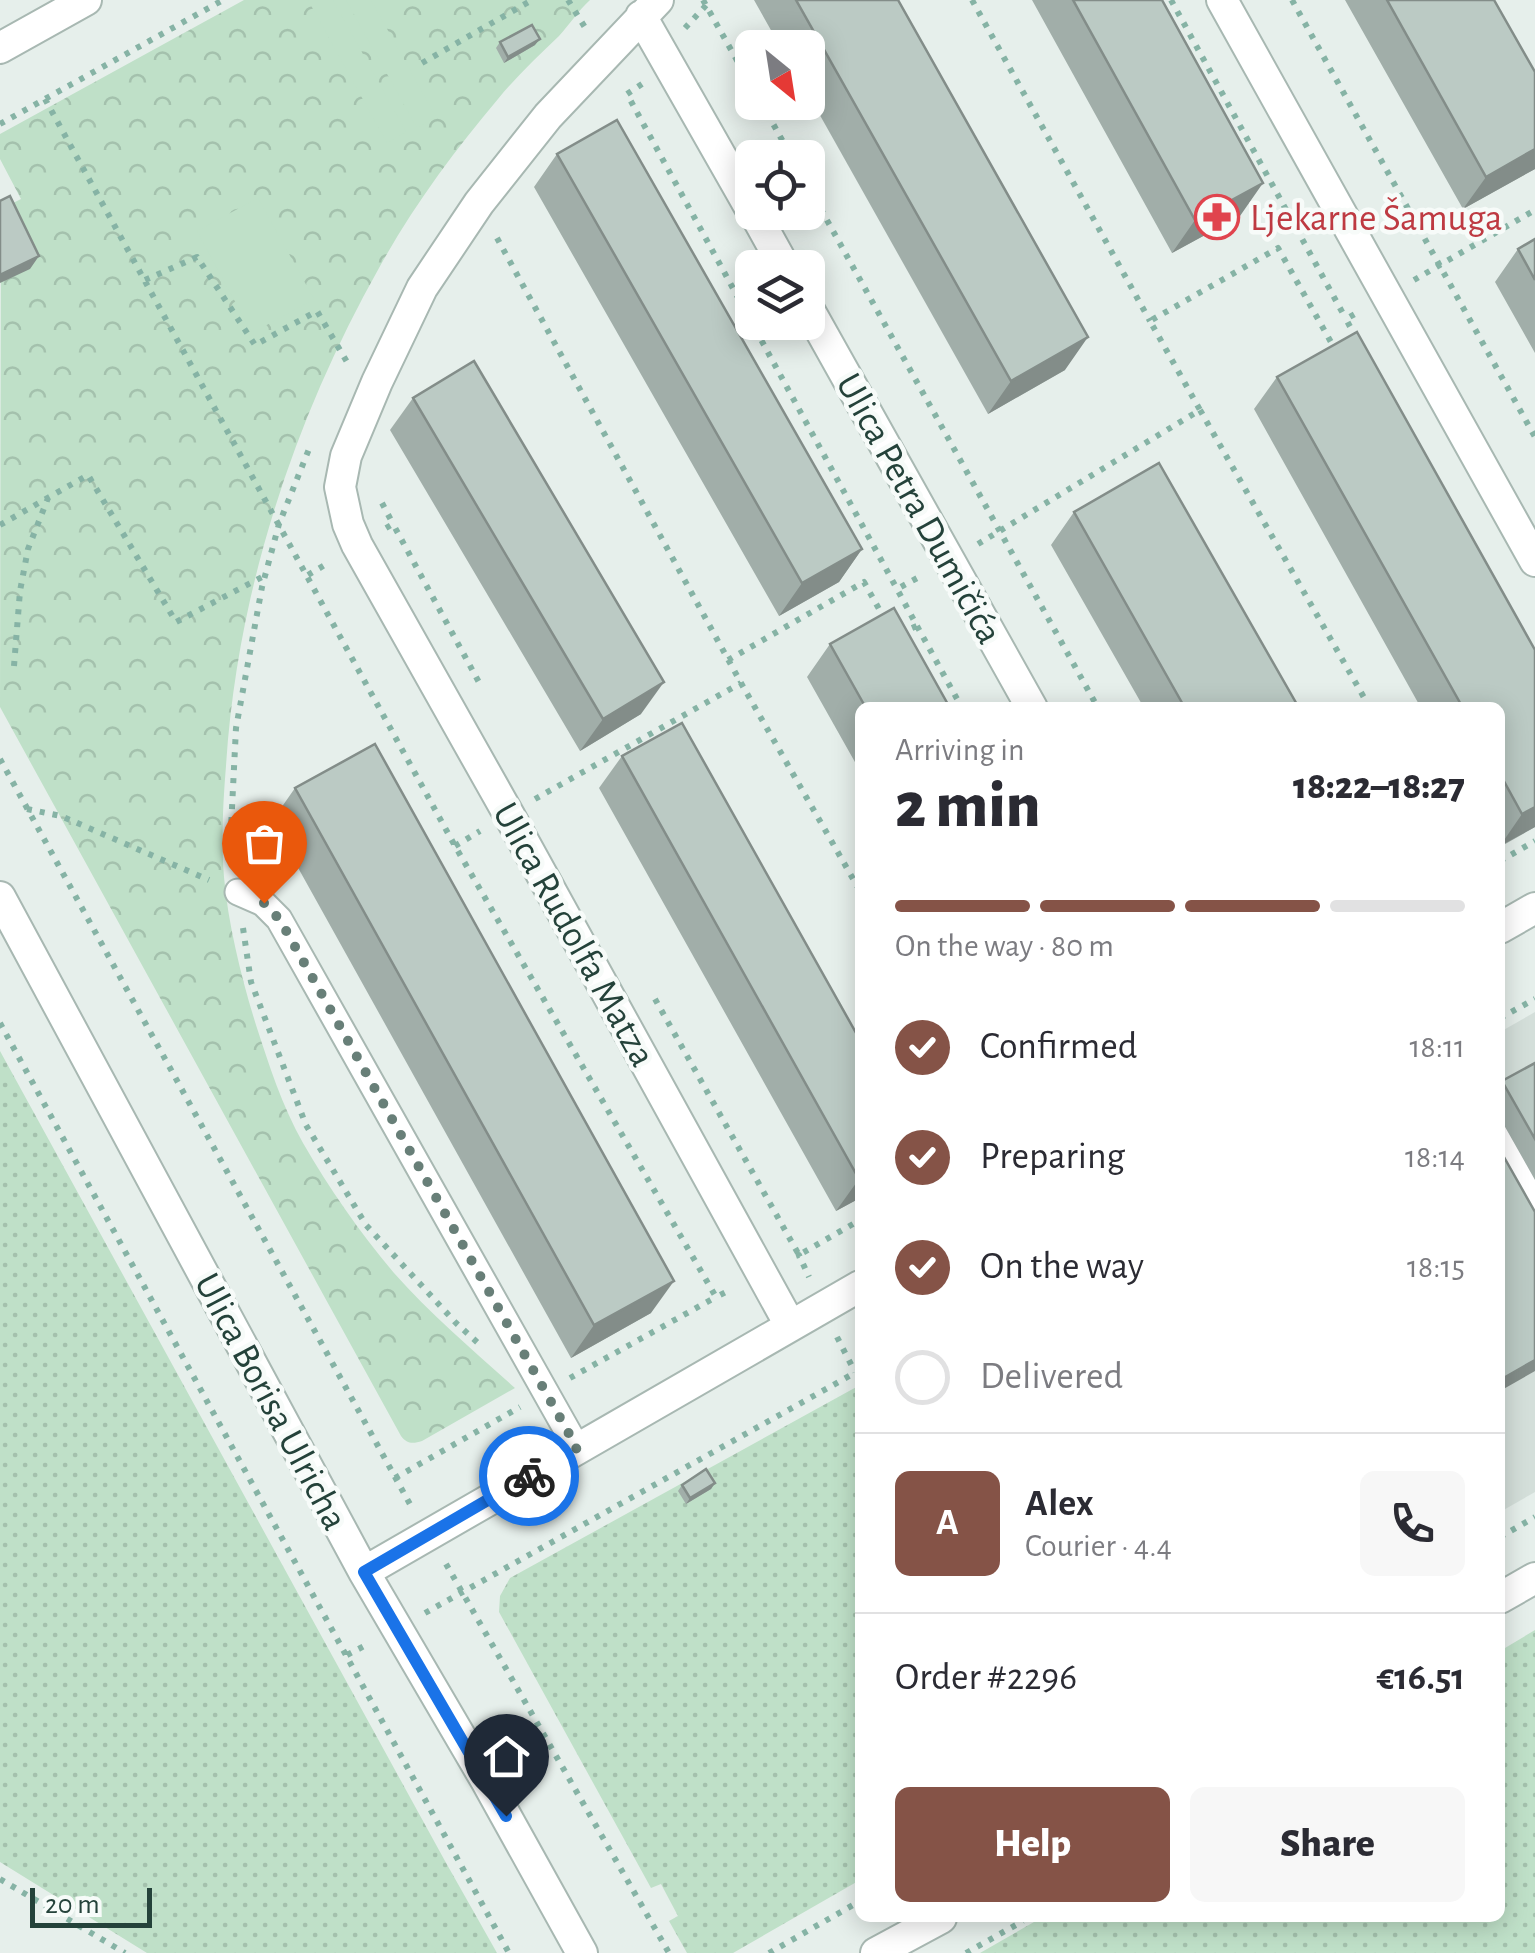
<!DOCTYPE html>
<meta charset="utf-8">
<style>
:root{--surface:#fff;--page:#f7f7f7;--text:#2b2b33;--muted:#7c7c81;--line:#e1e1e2;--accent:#855347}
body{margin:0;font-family:"Alegreya Sans",sans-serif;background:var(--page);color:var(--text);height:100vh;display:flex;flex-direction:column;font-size:38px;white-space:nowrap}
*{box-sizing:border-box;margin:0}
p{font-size:32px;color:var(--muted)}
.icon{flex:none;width:55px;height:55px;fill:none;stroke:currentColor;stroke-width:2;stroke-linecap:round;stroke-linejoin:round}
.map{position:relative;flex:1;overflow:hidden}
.drawer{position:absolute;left:855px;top:702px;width:650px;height:1220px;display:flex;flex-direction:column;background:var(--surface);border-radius:15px;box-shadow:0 5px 25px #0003}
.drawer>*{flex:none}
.needle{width:65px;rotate:150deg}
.controls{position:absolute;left:735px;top:30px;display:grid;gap:20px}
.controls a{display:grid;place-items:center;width:90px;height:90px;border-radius:15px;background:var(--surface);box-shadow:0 5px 25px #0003;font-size:50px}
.scale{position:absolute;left:30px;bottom:25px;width:122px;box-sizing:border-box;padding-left:10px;border:5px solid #24423a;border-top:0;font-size:28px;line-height:35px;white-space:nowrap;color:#24423a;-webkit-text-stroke:8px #f7fbf9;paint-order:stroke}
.pin{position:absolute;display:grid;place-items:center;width:85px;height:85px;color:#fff;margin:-102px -42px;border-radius:50% 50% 50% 0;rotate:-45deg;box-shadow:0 0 10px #0007}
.pin .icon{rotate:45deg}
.courier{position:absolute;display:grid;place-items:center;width:100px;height:100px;margin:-50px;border:8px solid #1a73e8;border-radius:50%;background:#fff;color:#222;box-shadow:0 2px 12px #0007}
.overview em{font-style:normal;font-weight:800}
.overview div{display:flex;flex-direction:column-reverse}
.overview{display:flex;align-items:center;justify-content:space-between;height:170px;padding:0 40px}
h1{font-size:65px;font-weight:800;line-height:75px}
.bar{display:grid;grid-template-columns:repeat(4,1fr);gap:15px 10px;align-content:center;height:120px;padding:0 40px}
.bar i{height:12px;border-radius:8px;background:var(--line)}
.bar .current{background:var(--accent)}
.bar p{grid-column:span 4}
.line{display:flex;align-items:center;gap:25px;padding:0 40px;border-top:2px solid var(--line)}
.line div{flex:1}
.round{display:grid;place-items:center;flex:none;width:105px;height:105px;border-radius:15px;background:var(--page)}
ol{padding:0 40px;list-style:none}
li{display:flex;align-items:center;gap:30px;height:110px}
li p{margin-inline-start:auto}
li .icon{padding:10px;border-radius:50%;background:var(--accent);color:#fff;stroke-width:4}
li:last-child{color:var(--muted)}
li i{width:55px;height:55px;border:5px solid var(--line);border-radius:50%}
.action{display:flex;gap:20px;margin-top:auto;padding:20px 40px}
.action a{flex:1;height:115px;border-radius:15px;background:var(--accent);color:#fff;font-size:40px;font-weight:800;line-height:115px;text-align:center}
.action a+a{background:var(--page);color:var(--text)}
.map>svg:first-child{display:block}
</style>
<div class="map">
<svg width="1535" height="1953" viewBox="0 0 1535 1953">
<defs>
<pattern id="grass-dots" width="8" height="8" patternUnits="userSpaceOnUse" patternTransform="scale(2.5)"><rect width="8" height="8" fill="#bfe0c8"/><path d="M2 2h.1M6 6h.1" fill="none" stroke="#a4c1ad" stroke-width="1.8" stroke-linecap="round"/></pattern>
<pattern id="park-crowns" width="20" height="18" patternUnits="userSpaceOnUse" patternTransform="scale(2.5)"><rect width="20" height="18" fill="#bfe0c8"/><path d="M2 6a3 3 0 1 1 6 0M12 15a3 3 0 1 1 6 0" fill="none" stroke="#a4c1ad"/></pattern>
</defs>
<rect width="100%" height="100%" fill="#e6efeb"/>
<path fill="#d4dfda" d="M1535 1012V1492L1500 1512V1032Z"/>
<path fill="url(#grass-dots)" d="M0 1051 445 1861 497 1953H147L0 1862Z
M860 1385V1880L733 1953H687L669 1921 678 1916 661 1884 651 1888 499 1612 500 1596 510 1578Z
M1535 1630V1953H980L1041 1918H1500V1651Z"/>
<path fill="url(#park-crowns)" d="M244 0H590C578 11 570 24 559 36 538 56 517 76 498 99 454 151 412 208 379 268 294 419 237 592 226 766 223 802 221 840 224 877 228 924 242 980 256 1025 269 1065 282 1106 303 1143 329 1188 360 1233 394 1273 431 1315 474 1351 515 1388L422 1441C413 1444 407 1444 401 1436L0 707 1 209 21 199 0 159V134Z"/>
<path fill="#bfe0c8" d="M308 0H333L406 132 387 143Z
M346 0H371L436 117 417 128Z
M258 198 314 299 252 333 197 231Z"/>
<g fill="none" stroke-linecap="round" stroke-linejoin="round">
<defs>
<path id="lane" d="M238 892 263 903 279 919 577 1448
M1500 1136 1535 1200"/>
<path id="street" d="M658 0 548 116 479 203 422 288 377 382 346 456 340 487 348 524 357 545 509 815 790 1325
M1222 0 1535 561
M641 16 752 211
M0 48 86 0
M754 212 785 268
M808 308 1032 708
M0 897 364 1572 487 1782 582 1953
M1500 928 1535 908
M364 1572 860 1286
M1500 1598 1535 1578
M876 1953 941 1918"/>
</defs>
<use href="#lane" stroke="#a8b8b2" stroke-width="29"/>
<use href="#street" stroke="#a8b8b2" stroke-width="34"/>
<path stroke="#86b3a5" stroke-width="6" stroke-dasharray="5 8" stroke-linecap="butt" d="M568 0 586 29
M703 0 752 87
M972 0 1150 321
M1171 0 1346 319
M1292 0 1535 437
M685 28 711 0
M422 63 532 0
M642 84 627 94 897 589
M45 99 455 846 716 1297 730 1290
M761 102 792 158
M0 124 223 0
M808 186 1098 708
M497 238 741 683 860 891
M145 280 197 257 255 345 317 311 347 362
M1414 280 1535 210
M1356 338 1346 319 1360 311
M1200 410 1370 708
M382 503 393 524
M0 525 88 475 176 622 264 576
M386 528 393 524 481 686
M978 544 1200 410 1150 321 1278 248 1336 351
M308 575 328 563
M917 626 962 708
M900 633 917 626 897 589 921 576
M728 660 864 582 884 618
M14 666 20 591 28 549 48 498
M0 759 411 1506
M535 799 741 683
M27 809 61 816 209 880
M455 846 480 831
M234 861 231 828 236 728 262 587 279 524 309 449
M1500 861 1535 841
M243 928 251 982 306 1125 366 1225 456 1323 478 1343
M655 999 799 1255 860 1220
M1500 1018 1535 999
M0 1023 509 1953
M796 1256 799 1255 809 1277
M837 1337 855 1372
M570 1378 716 1297
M395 1478 520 1407
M1500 1537 1535 1517
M446 1564 669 1953
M425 1613 860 1370
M347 1655 370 1643
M0 1879 125 1953
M769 1953 860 1901
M966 1953 1023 1921"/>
<use href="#lane" stroke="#fff" stroke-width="25"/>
<use href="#street" stroke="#fff" stroke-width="30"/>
</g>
<path fill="#a1aea9" d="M754 0H898L1065 370 988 414 808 94V48H781Z
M1032 0H1162L1240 216 1172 253Z
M1345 0H1494L1535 72V169L1463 209Z
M500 42 535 45 504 63 496 48Z
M557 154 862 549 839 582 779 616 534 187Z
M1535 239V353L1495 282 1518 249Z
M1357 332 1535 650V827L1500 847V708H1421L1254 409 1277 377Z
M413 398 641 714 580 751 390 430Z
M1074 512 1299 708H1144L1051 545Z
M830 644 950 708H860V771L807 677Z
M622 756 860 1040V1198L836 1211 599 788Z
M295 788 651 1313 571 1358 272 821Z
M1535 1063V1180L1500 1118V1085L1502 1081Z
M715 1483 711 1489 686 1504 678 1491 682 1485Z"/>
<path fill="#838d89" d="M540 39 535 45 504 63 508 57Z
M1535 149V169L1463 209 1486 177Z
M1263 183 1240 216 1172 253 1195 220Z
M39 256 30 269 0 283V275Z
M1088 337 1065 370 988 414 1011 381Z
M862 549 839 582 779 616 802 583Z
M664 682 641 714 580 751 603 719Z
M1535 807V827L1500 846 1522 814Z
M860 1178V1198L836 1211 859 1179Z
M674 1281 651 1313 571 1358 594 1325Z
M1535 1360V1371L1500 1391V1380Z
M715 1483 711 1489 686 1504 690 1498Z"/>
<path fill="#bbcac4" stroke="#838d89" stroke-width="2.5" d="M796 0H898L1088 337 1011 381Z
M1073 0H1162L1263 183 1195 220Z
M1387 0H1494L1535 72V149L1486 177Z
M532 25 540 39 508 57 500 42Z
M617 120 862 549 802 583 557 154Z
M10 196 39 256 0 275V201Z
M1535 239V280L1518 249Z
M1357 332 1535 650V807L1522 814 1500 774V708H1463L1277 377Z
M474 361 664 682 603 719 413 398Z
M1159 463 1299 708H1185L1074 512Z
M894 608 950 708H866L830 644Z
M682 723 860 1040 859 1179 622 756Z
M375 744 674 1281 594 1325 295 788Z
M1535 1063V1139L1502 1081Z
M1500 1150 1535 1212V1360L1500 1380Z
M706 1469 715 1483 690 1498 682 1485Z"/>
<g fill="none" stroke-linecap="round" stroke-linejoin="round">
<path stroke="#687f78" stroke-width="10" stroke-dasharray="0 18" d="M264 903 280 920 577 1448 529 1476"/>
<path stroke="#1a73e8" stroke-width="12" d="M506 1816 364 1572 529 1476"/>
</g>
<defs>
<symbol id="pharmacy-ring" viewBox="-11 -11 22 22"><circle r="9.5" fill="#f7fbf9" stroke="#e0444e" stroke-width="1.5"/><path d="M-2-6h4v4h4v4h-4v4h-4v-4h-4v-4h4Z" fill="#e0444e"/></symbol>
</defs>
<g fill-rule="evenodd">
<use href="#pharmacy-ring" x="1192" y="192" width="50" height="50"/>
</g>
<g text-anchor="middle" stroke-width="9" stroke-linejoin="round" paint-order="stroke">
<g font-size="38" fill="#be3a42" stroke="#f7fbf9" text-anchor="start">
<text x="1250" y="230">Ljekarne Šamuga</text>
</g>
<g font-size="38" fill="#24423a" stroke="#f7fbf9">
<text transform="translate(920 508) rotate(61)" y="13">Ulica Petra Dumičića</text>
<text transform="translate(575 934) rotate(61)" y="13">Ulica Rudolfa Matza</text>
<text transform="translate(272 1401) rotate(62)" y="13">Ulica Borisa Ulricha</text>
</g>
</g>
</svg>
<div class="controls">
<a><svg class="needle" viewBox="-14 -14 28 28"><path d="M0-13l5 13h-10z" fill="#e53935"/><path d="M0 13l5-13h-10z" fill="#7c7c81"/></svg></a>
<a><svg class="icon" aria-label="locate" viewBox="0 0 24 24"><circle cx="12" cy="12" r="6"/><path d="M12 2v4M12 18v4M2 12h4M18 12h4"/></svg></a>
<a><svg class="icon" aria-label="layers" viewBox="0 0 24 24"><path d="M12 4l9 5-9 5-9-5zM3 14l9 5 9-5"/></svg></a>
</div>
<div class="scale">20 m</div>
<div class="pin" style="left:264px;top:903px;background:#ea580c"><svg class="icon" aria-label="bag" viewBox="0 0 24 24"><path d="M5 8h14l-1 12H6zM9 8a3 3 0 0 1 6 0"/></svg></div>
<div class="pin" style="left:506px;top:1816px;background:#1f2937"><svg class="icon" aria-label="home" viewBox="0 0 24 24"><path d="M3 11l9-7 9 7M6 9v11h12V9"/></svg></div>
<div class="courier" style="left:529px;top:1476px"><svg class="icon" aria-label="bike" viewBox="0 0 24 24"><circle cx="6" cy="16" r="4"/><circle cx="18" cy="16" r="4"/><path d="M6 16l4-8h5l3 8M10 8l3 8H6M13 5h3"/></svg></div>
<section class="drawer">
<div class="overview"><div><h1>2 min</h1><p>Arriving in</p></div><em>18:22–18:27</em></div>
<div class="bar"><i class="current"></i><i class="current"></i><i class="current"></i><i></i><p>On the way · 80 m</p></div>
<ol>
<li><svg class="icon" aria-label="check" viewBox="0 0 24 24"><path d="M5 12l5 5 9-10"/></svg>Confirmed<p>18:11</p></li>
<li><svg class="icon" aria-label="check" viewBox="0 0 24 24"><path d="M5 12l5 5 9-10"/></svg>Preparing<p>18:14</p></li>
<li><svg class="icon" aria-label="check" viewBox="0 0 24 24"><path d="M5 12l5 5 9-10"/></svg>On the way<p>18:15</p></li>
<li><i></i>Delivered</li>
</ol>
<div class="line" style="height:180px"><b class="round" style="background:var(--accent);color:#fff">A</b><div><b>Alex</b><p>Courier · 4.4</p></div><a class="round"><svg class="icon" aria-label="phone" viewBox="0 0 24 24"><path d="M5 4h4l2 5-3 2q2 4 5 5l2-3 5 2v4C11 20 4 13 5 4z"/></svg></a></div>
<div class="line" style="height:130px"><div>Order #2296</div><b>€16.51</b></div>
<div class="action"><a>Help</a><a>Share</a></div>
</section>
</div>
